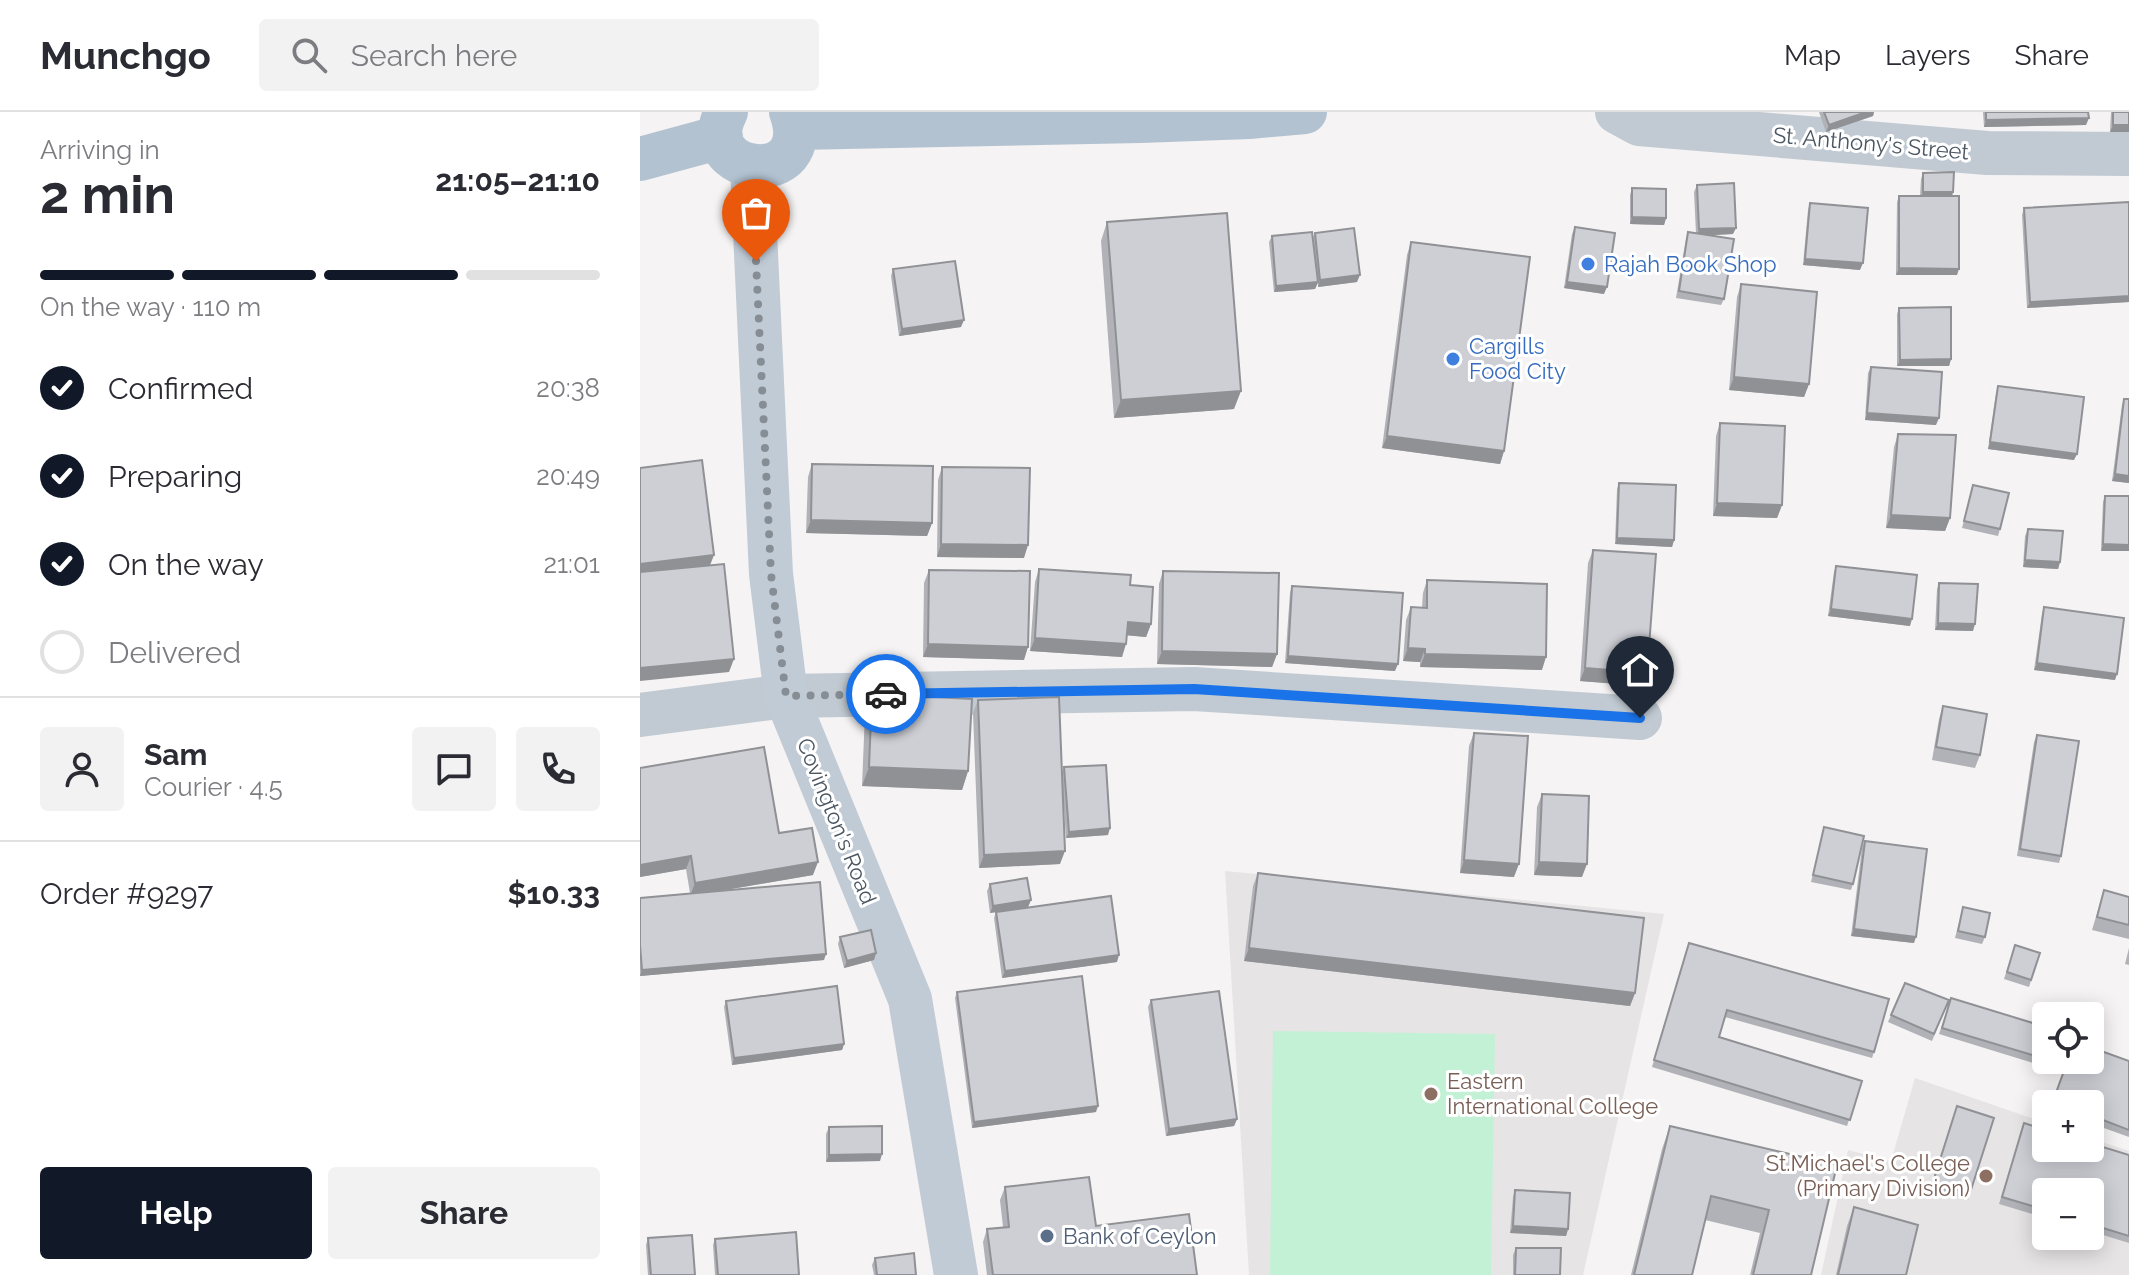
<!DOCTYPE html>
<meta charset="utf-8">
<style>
:root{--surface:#fff;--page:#f2f2f3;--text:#2b2b33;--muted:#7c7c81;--line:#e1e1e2;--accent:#111827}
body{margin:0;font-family:Raleway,sans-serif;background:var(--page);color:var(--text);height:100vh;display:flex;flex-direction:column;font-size:30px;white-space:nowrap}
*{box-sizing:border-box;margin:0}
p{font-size:26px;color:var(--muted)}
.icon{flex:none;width:44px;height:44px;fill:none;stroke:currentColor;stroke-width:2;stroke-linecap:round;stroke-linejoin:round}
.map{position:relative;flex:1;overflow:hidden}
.sheet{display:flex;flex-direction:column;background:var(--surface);width:640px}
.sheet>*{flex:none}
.tools{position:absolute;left:1392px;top:890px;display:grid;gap:16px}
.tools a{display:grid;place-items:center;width:72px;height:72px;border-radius:8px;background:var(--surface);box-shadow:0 4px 20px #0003;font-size:40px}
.pin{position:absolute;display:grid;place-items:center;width:68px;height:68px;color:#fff;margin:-82px -34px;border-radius:50% 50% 50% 0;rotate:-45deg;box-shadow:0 0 8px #0007}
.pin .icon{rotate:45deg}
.courier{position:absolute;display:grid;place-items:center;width:80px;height:80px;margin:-40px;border:6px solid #1a73e8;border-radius:50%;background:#fff;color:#222;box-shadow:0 2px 10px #0007}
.headline em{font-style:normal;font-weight:700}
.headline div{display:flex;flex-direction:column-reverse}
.headline{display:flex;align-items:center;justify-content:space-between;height:136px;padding:0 40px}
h1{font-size:52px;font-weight:700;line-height:60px}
.bar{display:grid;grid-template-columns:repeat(4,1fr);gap:12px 8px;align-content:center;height:96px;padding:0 40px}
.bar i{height:10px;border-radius:6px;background:var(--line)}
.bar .active{background:var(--accent)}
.bar p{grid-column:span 4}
.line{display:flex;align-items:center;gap:20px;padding:0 40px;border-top:2px solid var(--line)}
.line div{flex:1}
.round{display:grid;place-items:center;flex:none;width:84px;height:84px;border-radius:8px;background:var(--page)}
ol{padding:0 40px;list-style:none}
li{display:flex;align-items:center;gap:24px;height:88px}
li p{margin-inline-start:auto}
li .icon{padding:8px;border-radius:50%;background:var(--accent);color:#fff;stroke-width:4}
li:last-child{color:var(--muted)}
li i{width:44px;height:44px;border:4px solid var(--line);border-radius:50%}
.cta{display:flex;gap:16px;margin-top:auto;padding:16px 40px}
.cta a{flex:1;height:92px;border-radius:8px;background:var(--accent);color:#fff;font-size:32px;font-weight:700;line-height:92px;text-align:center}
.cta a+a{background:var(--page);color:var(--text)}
header{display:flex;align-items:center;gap:48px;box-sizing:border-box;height:112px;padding:0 40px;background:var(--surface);border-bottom:2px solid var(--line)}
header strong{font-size:38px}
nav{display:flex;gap:44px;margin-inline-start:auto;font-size:28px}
.search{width:560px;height:72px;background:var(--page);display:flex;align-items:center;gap:20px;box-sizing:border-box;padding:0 28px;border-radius:8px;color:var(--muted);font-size:30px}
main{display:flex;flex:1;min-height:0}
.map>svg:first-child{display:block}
</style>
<header>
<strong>Munchgo</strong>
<div class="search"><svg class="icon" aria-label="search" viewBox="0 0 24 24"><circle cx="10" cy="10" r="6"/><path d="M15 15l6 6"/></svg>Search here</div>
<nav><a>Map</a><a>Layers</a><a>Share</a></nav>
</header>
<main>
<section class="sheet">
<div class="headline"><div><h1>2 min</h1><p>Arriving in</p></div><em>21:05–21:10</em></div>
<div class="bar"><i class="active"></i><i class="active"></i><i class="active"></i><i></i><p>On the way · 110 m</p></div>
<ol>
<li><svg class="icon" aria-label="check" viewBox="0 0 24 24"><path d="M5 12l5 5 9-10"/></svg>Confirmed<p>20:38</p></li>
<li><svg class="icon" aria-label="check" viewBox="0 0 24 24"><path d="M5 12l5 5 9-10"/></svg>Preparing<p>20:49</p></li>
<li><svg class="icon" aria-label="check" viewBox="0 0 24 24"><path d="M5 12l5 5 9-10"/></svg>On the way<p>21:01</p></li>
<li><i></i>Delivered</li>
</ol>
<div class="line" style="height:144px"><a class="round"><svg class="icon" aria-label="person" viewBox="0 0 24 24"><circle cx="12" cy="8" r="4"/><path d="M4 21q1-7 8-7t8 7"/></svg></a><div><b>Sam</b><p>Courier · 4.5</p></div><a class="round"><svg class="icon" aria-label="chat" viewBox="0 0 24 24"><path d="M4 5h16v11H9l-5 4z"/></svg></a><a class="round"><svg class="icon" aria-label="phone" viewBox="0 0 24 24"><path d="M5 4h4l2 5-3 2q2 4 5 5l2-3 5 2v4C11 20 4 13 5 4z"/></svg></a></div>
<div class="line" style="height:104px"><div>Order #9297</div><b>$10.33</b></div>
<div class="cta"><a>Help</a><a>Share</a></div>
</section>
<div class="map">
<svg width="1489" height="1163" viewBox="0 0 1489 1163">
<rect width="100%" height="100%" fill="#f5f3f3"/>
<path fill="#e6e4e5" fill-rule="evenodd" d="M585 759 1024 802 943 1163H609Z
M1275 966 1406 1011V1036H1450V1026L1489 1039V1163H1181L1208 1038 1251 1049ZM1406 1080H1450V1124H1406Z"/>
<path fill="#c3f1d5" d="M633 919 855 922 851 1163H630Z"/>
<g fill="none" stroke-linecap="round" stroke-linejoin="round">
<path stroke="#c1cad2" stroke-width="44" d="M977 0 999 12 1347 41 1489 42
M0 603 146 584 554 577 1000 606"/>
<path stroke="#c1cbd6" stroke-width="44" d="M112 56 131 462 146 584 270 887 316 1163"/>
<path stroke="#b3c2d1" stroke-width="44" d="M86 0C52 65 179 79 151 0
M157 16 501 9 609 5 665 0
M0 47 81 25"/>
</g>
<path fill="#b0b2b7" d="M1179 0H1234L1233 4 1186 20Z
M1343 0H1448L1446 13 1344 15Z
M1471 0H1489L1470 20Z
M1283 61 1313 80 1312 84 1317 163H1256L1257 90 1259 84H1280L1281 67Z
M1057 73 1093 122 1069 123 1084 187 1081 193 1036 186 1046 127 1048 120 1056 121 1054 80Z
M992 76 1026 106 1024 113 990 112V83Z
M1489 90V190L1387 196 1382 103 1384 96Z
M1170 91 1220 158 1163 153 1168 98Z
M467 110 594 297 474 306 461 129Z
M935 115 964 182 924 176 932 122Z
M675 121 717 170 678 175V171L675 177 634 180 629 130 632 124 672 127Z
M771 130 864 339 860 352 742 336 767 143Z
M253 157 321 215 259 224 251 164Z
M1101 172 1169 272 1164 285 1089 278 1097 185Z
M1259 196 1311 247 1309 254H1257V202Z
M1231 255 1296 313 1225 308 1228 261Z
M1358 274 1434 348 1348 337 1356 281Z
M1484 287H1489V371L1472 369 1482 293Z
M1080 311 1142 393 1137 406 1073 404 1076 324Z
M1258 322 1310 406 1305 419 1246 416 1254 335Z
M172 352 292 411 287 424 166 421 168 365Z
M302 355 384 446 297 445 298 368Z
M979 371 1034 428 1032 435 975 432 977 377Z
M1333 373 1360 417 1358 424 1322 416Z
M1465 384H1489L1461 439 1463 390Z
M1388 417 1420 450 1418 457 1383 455 1385 424Z
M953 438 1007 561 1003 574 940 569 948 451Z
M1196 454 1270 514 1188 504 1194 460Z
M399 457 490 473 511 512 506 525 487 523 482 545 390 539 395 470Z
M289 458 384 548 283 545 284 471Z
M523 459 637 542 632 555 517 552 519 472Z
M787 468 902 558 780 555V550L763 549 766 508 771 495 782 496 783 481Z
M1299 471 1333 519 1295 518 1297 477Z
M652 474 755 559 645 551 650 481Z
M1404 495 1475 568 1394 558 1402 502Z
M232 582 328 659 322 678 222 674 225 601Z
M338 588 422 662 424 655 468 723 426 726 422 666 420 752 339 756 333 601Z
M1303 594 1340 643 1335 656 1292 648 1299 607Z
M834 621 874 765 820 761 829 634Z
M1397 623 1421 744 1419 751 1377 744 1394 630Z
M0 656 139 721 173 763 80 779 184 848 0 864V786L50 781 46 757 0 765Z
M902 682 942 765 894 763 897 695Z
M1184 715 1213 772 1211 778 1171 770Z
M1225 729 1274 831 1211 824 1222 736Z
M618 761 995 881 990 894 604 849 613 774Z
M350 772 391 788 388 795 477 850 362 866 354 806 356 800 350 801 347 779Z
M1464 778 1489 785V827L1452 818Z
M1323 795 1345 825 1342 832 1315 826Z
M200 825 236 841 234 848 204 856 198 832Z
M1375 833 1400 841 1389 875 1364 867Z
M1489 836V853L1485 852Z
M1047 838 1234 940 1232 946 1085 905 1079 925 1222 969 1207 1014 1012 955Z
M1265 871 1309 888 1292 929 1248 910Z
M317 880 456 1000 332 1016 315 886Z
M1311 886 1420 948 1416 958 1299 922Z
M511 888 597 1007 594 1014 526 1024 508 895Z
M86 889 204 932 202 938 92 953 84 895Z
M1428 948 1489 949V1025L1450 1011V992H1412Z
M1317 994 1354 1006 1328 1088 1290 1076Z
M1384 1011 1489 1043V1131L1450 1119V1080H1406V1106L1359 1092Z
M1030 1014 1197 1053 1171 1163H1110L1120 1121 1065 1108 1052 1163H991L1022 1037Z
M189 1015 240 1049 186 1050V1022Z
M365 1075 456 1114 557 1163H347L343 1130 347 1117 363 1115 360 1088Z
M875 1078 928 1117 926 1124 870 1121 873 1085Z
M1214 1095 1266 1163H1196L1207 1114Z
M8 1126 55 1163H8L6 1133Z
M75 1127 159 1163H75L73 1133Z
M876 1136 920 1163H873V1143Z
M235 1146 276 1163H234L232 1153Z"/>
<path fill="#909195" d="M1226 0H1234L1233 4 1186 20 1189 13Z
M1449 6 1446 13 1344 15 1346 8Z
M1473 13H1489V20H1470Z
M1283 80H1313L1311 87H1280Z
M992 105 1026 106 1024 113 990 112Z
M1096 116 1093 122 1057 124 1059 117Z
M1165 147 1223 151 1220 158 1163 153Z
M1259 156 1319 157 1317 163H1256Z
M720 163 717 170 678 175 680 168Z
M678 170 675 177 634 180 636 174Z
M927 170 967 175 964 182 924 176Z
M1489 184V190L1387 196 1390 190Z
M324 208 321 215 259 224 262 217Z
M1311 247 1309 254H1257L1260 248Z
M1094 265 1169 272 1164 285 1089 278Z
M601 279 594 297 474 306 481 288Z
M1227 301 1299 306 1296 313 1225 308Z
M747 324 864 339 860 352 742 336Z
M1350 330 1437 342 1434 348 1348 337Z
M1475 362 1489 364V371L1472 369Z
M1077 391 1142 393 1137 406 1073 404Z
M1251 403 1310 406 1305 419 1246 416Z
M171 408 292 411 287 424 166 421Z
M977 426 1034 428 1032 435 975 432Z
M301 432 388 433 384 446 297 445Z
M1463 432 1489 433V439H1461Z
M74 443 69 456 0 464V452Z
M1385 448 1420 450 1418 457 1383 455Z
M1191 497 1272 507 1270 514 1188 504Z
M488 510 511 512 506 525 483 523Z
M1298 511 1335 512 1333 519 1295 518Z
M395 526 486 532 482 545 390 539Z
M288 532 388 535 384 548 283 545Z
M768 536 785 537 780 550 763 549Z
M522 539 637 542 632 555 517 552Z
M785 542 906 545 902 558 780 555Z
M648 544 758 552 755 559 645 551Z
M94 547 89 560 0 569V556Z
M1397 551 1477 562 1475 568 1394 558Z
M945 556 1007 561 1003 574 940 569Z
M229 655 328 659 322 678 222 674Z
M470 716 468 723 426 726 429 720Z
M425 739 420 752 339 756 344 743Z
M51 744 46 757 0 765V753Z
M824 748 879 752 874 765 820 761Z
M178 750 173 763 50 784 55 771Z
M899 750 947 752 942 765 894 763Z
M391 788 388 795 350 801 353 794Z
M1214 817 1276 825 1274 831 1211 824Z
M609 836 995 881 990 894 604 849Z
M236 841 234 848 204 856 207 849Z
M186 842 184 848 0 864 2 858Z
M479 843 477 850 362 866 365 859Z
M204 932 202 938 92 953 94 946Z
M458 994 456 1000 332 1016 334 1010Z
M597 1007 594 1014 526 1024 529 1017Z
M242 1042 240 1049 186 1050 189 1043Z
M873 1114 928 1117 926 1124 870 1121Z"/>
<path fill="#cdcfd5" stroke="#909195" stroke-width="2" d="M1184 0H1226L1189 13Z
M1346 0H1448L1449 6 1346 8Z
M1473 0H1489V13H1473Z
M1314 60 1313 80H1283V61Z
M1094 71 1096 116 1059 117 1057 73Z
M992 76 1026 77V106L992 105Z
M1259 84H1319V157L1259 156Z
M1489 90V184L1390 190 1384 96Z
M1170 91 1228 96 1223 151 1165 147Z
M587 101 601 279 481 288 467 110Z
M935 115 975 121 967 175 927 170Z
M714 116 720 163 680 168 675 121Z
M672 120 678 170 636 174 632 124Z
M1048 120 1094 127 1084 187 1039 179Z
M771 130 890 145 864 339 747 324Z
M315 149 324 208 262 217 253 157Z
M1101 172 1177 180 1169 272 1094 265Z
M1311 195V247L1260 248 1259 196Z
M1231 255 1302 260 1299 306 1227 301Z
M1358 274 1444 285 1437 342 1350 330Z
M1484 287H1489V364L1475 362Z
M1080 311 1145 314 1142 393 1077 391Z
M1258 322 1316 323 1310 406 1251 403Z
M62 348 74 443 0 452V356Z
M172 352 293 354 292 411 171 408Z
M302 355 390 356 388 433 301 432Z
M979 371 1036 373 1034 428 977 426Z
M1333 373 1369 381 1360 417 1324 409Z
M1465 384H1489V433L1463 432Z
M1388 417 1423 419 1420 450 1385 448Z
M953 438 1016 442 1007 561 945 556Z
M84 452 94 547 0 556V460Z
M1196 454 1277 463 1272 507 1191 497Z
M399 457 491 463 490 473 513 475 511 512 488 510 486 532 395 526Z
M289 458 390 459 388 535 288 532Z
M523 459 639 461 637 542 522 539Z
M787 468 907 472 906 545 785 542V537L768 536 771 495 787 496Z
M1299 471 1338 472 1335 512 1298 511Z
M652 474 763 481 758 552 648 544Z
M1404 495 1484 506 1477 562 1397 551Z
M232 582 332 587 328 659 229 655Z
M419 585 425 739 344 743 338 588Z
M1303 594 1347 602 1340 643 1296 635Z
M834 621 888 624 879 752 824 748Z
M1397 623 1439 629 1421 744 1380 737Z
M124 635 139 721 172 716 178 750 55 771 51 744 0 753V656Z
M466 653 470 716 429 720 424 655Z
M902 682 949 684 947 752 899 750Z
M1184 715 1224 724 1213 772 1173 763Z
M1225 729 1287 737 1276 825 1214 817Z
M618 761 1004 806 995 881 609 836Z
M387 766 391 788 353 794 350 772Z
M180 770 186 842 2 858 0 833V786Z
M1464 778 1489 785V813L1457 805Z
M471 784 479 843 365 859 356 800Z
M1323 795 1350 801 1345 825 1318 819Z
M231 818 236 841 207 849 200 825Z
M1049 831 1249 887 1234 940 1087 898 1079 925 1222 969 1210 1008 1014 948Z
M1375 833 1400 841 1391 868 1367 860Z
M442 864 458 994 334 1010 317 880Z
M1265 871 1309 888 1294 922 1251 903Z
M197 874 204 932 94 946 86 889Z
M579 879 597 1007 529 1017 511 888Z
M1311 886 1406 915V947L1302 916Z
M1450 935 1489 949V1018L1450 1003V992H1421L1413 989 1428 948H1450Z
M1317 994 1354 1006 1330 1081 1293 1070Z
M1384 1011 1406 1018V1036H1450V1031L1489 1043V1124L1450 1112V1080H1406V1098L1362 1085Z
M242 1014V1042L189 1043V1015Z
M1030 1014 1197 1053 1171 1163H1113L1129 1098 1071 1084 1052 1163H994Z
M449 1065 456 1114 549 1102 557 1163H353L347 1117 369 1115 365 1075Z
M875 1078 930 1081 928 1117 873 1114Z
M1214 1095 1278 1113 1266 1163H1198Z
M156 1120 159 1163H78L75 1127Z
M52 1123 55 1163H11L8 1126Z
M876 1136H921L920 1163H875Z
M274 1141 276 1163H237L235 1146Z"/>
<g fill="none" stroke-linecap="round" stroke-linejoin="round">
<path stroke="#868d94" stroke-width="8" stroke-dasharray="0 14.4" d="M116 149 131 462 146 584 246 582"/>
<path stroke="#1a73e8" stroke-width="10" d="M246 582 554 577 1000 606"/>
</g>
<g fill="#3f7fe0" stroke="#fff" stroke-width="3">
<circle cx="948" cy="152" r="8"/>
<circle cx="813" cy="247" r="8"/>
</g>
<g fill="#8d6e63" stroke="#fff" stroke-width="3">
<circle cx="791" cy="982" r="8"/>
<circle cx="1346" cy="1064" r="8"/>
</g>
<circle fill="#5c6f8a" stroke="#fff" stroke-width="3" cx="407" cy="1124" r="8"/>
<g text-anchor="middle" stroke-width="6" stroke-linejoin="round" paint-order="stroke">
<g font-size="22" fill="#4a5661" stroke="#fff">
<text transform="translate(1231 31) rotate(5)" y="8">St. Anthony's Street</text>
<text transform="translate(197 709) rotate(68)" y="8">Covington's Road</text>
</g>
<g font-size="22" fill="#366cbe" stroke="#fff" text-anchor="start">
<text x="964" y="160">Rajah Book Shop</text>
<text x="829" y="242">Cargills<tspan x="829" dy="25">Food City</tspan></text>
</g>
<g font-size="22" fill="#785e54" stroke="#fff" text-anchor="start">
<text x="807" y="977">Eastern<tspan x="807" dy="25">International College</tspan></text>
<text x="1330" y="1059" text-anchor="end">St.Michael's College<tspan x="1330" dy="25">(Primary Division)</tspan></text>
</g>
<g font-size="22" fill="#4e5e75" stroke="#fff" text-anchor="start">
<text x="423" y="1132">Bank of Ceylon</text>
</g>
</g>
</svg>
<div class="tools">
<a><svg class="icon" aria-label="locate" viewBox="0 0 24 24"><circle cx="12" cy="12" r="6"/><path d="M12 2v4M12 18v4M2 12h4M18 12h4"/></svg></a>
<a>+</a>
<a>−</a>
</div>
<div class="pin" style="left:116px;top:149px;background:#ea580c"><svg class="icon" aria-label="bag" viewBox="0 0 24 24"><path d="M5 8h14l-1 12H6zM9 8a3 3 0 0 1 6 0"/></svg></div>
<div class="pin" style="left:1000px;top:606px;background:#1f2937"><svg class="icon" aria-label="home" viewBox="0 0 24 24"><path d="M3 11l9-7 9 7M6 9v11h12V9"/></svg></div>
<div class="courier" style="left:246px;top:582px"><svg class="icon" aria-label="car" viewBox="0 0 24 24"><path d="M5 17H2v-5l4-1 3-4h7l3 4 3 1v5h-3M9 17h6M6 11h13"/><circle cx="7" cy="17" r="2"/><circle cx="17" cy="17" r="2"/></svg></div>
</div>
</main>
